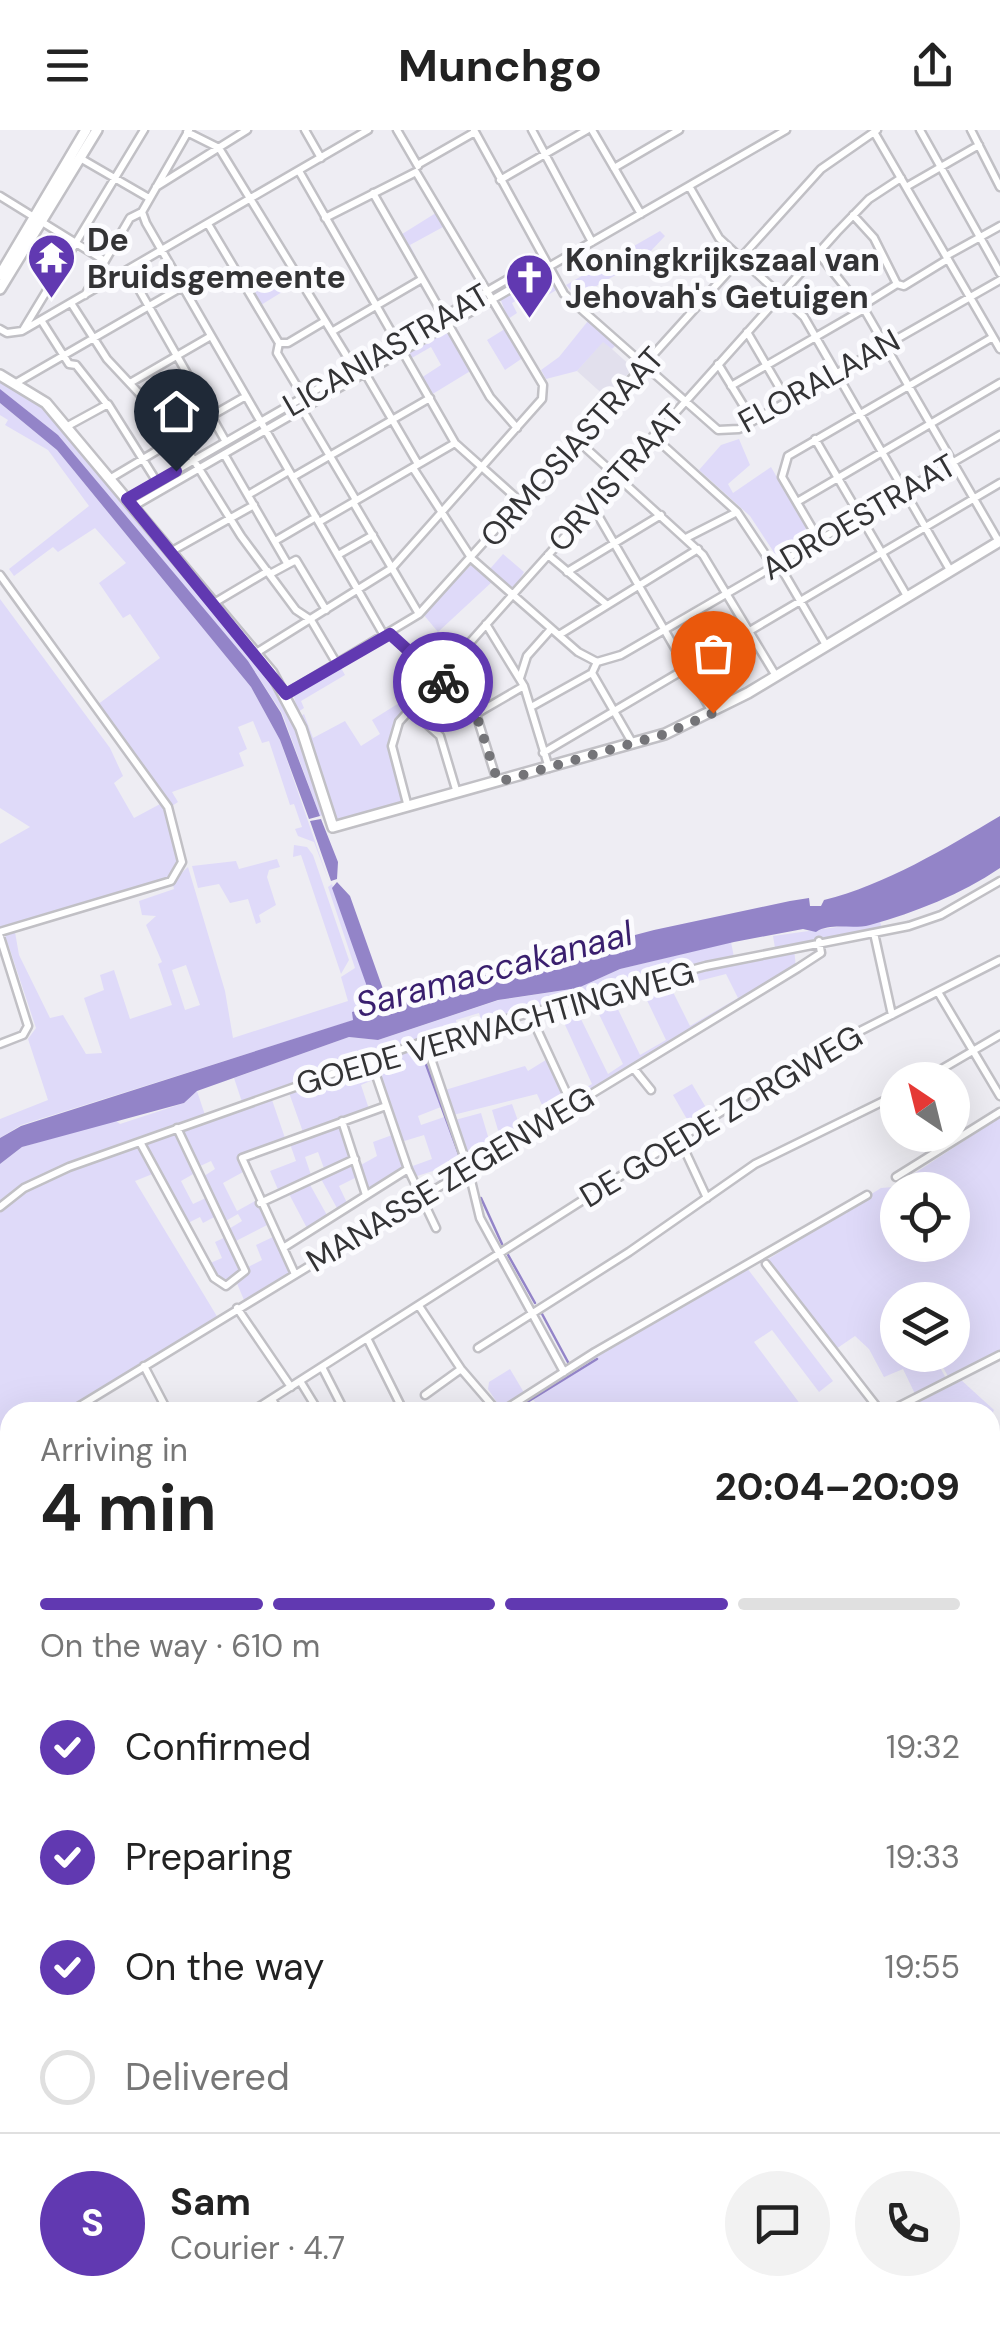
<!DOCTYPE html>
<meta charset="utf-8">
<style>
:root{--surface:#fff;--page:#f2f2f2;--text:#222;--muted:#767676;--line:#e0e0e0;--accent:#6139b1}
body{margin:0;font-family:"DM Sans",sans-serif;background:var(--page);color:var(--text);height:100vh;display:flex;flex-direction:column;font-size:38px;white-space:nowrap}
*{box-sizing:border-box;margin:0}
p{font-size:32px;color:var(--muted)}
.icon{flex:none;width:55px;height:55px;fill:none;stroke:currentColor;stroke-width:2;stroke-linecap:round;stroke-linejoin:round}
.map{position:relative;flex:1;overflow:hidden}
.details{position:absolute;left:0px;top:1272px;width:1000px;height:932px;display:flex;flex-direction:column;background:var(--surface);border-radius:30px 30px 0 0;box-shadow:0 10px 40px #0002}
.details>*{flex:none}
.needle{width:65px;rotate:325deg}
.tools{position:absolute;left:880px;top:932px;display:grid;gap:20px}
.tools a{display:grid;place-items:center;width:90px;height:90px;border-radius:50%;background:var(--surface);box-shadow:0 10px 40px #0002;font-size:50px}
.pin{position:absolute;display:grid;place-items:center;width:85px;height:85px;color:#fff;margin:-102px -42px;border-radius:50% 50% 50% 0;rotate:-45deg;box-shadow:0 0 10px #0007}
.pin .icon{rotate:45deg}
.courier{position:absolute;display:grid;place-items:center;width:100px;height:100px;margin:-50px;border:8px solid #6139b1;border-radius:50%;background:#fff;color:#222;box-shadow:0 2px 12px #0007}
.head em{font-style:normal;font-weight:700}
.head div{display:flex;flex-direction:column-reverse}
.head{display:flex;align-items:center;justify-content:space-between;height:170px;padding:0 40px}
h1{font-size:65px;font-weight:700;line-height:75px}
.bar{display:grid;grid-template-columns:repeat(4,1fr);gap:15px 10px;align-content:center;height:120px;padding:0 40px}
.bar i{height:12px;border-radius:8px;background:var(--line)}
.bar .selected{background:var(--accent)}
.bar p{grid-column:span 4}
.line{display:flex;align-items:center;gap:25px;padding:0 40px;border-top:2px solid var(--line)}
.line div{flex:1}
.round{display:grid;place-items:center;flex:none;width:105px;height:105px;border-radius:52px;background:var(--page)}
ol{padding:0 40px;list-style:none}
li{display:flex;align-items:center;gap:30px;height:110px}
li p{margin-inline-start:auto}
li .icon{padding:10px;border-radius:50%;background:var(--accent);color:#fff;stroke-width:4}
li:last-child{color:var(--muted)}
li i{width:55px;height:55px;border:5px solid var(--line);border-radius:50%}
header{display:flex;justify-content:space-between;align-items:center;height:130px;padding:0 40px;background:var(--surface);font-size:45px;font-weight:700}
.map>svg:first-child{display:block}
</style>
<header><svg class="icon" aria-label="menu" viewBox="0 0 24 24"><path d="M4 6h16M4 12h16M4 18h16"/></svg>Munchgo<svg class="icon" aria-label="share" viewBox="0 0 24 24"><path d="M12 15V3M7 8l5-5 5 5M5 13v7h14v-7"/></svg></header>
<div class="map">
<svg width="1000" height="2203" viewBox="0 0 1000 2203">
<rect width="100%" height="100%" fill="#eeedf3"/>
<path fill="#e2e0ed" d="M603 211 633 238 607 268 577 241Z"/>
<path fill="#dfdaf9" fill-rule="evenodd" d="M439 81 455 107 452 110 443 97 410 115 416 127 413 129 399 106Z
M660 101 665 106 632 141 628 138 577 167 566 155Z
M285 138 295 154 261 175 251 158Z
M543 143 558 159 525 179 519 169 512 173 517 183 508 189 500 168Z
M588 191 616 215 612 219 603 212 577 241 546 249 541 240 559 227Z
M508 197 524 227 505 240 487 210Z
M447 199 472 240 431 265 421 248 441 235 431 217 410 229 409 221Z
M0 251 47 278 266 539 297 594 327 684 320 686 282 583 248 531 58 305 0 259Z
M0 273 57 320 251 557 280 610 329 752 314 712 298 706 295 699 302 697 294 674 290 675 269 611 262 613 253 591 238 597 247 619 239 623 244 636 172 662 178 672 172 676 97 575 160 528 130 484 123 488 99 453 126 433 95 398 58 422 53 417 14 446 9 439 89 376 48 320 5 295 8 290 0 285Z
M739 309 750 335 728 354 733 363 771 337 810 405 777 427 750 386 699 340 721 315Z
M503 424 524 442 514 459 489 440Z
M471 435 493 451 438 502 423 484Z
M0 469 110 618 123 646 114 653 134 688 162 673C176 695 189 732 166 751L0 799V714L30 697 0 678Z
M340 536 345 545 301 571 304 578 298 582 293 563Z
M415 563 418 566 390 606 404 674 336 691 300 587 304 584 313 608 345 591 361 616 380 604 372 590Z
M294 715 307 717 313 725 349 830 341 844 301 725 293 727Z
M277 729 280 737 269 740 267 747 276 775 259 785 261 792 256 794 248 769 230 773 219 754 198 758 192 736 236 731 239 739Z
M188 737 225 861 233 908 348 871 341 847 355 838 328 757 332 754 371 868 369 878 355 881 354 890 21 995 0 1008V989L48 970 28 909 36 898 5 805 15 802 19 825 50 888 63 885 86 924 102 923 84 868 104 860 100 845 114 840 130 889 172 875 158 834 162 832 146 795 156 786 142 785 139 771 174 759 172 752ZM186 835 200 875 185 880 172 840Z
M880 791 882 799 775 818 773 806Z
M731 812 734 827 482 892 479 883 456 890 457 898 242 972 234 948 349 907 378 910 499 870 578 858 620 839Z
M794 818 796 838 573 972 570 967 592 954 561 886 536 892 534 884ZM726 844 738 868 690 896 671 858ZM644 864 666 910 640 925 614 871ZM595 876 623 934 608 944 577 881Z
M421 914 446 975 418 986 421 995 450 985 465 1037 440 1053 436 1040 414 1047 410 1037 432 1029 424 1005 401 1012 374 931Z
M549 928 570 975 549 990 537 964 453 985 445 960 525 936 528 941Z
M368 933 375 949 361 955 369 979 303 1002 288 960Z
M692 954 711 986 692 998 673 965Z
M197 961 205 985 40 1047 0 1075V1034L22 1017 115 990 120 994 184 973Z
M271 967 285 1008 242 1025 239 1032 243 1042 223 1053 237 1081 257 1070 269 1094 234 1112 227 1100 242 1091 238 1084 224 1092 201 1048 215 1039 211 1031 196 1038 181 998Z
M512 974 523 1005 503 1017 492 980Z
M481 983 493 1023 470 1034 455 990Z
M1000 987V1222L949 1248 936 1225H952V1170H898L897 1189 891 1192 897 1202 898 1225H933L947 1250 916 1266 903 1239 884 1247 869 1219 855 1206 836 1219 767 1130 881 1058 894 1057ZM898 1060H952V1115H898Z
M341 994 352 1027 325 1041 318 1022 305 1027 312 1048 279 1062 270 1041 296 1031 289 1011Z
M175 1001 195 1043 181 1051 193 1074 208 1067 218 1085 203 1093 200 1087 186 1094 144 1014Z
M395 1004 405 1037 366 1060 359 1036 377 1026 373 1012Z
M139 1014 155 1043 135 1051 218 1188 67 1282H10V1317L0 1323V1081L43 1049Z
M352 1032 359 1046 339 1056 348 1075 338 1080 320 1047Z
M309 1053 328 1087 308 1100 288 1062Z
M228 1106 244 1140 221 1154 208 1134 222 1128 215 1112Z
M275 1106 290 1142 244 1170 236 1151 246 1138 262 1130 256 1115Z
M747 1138 833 1251 819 1262 772 1200 754 1212 806 1282H543L531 1267 600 1222Z
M510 1239 526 1266 502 1280 488 1259 489 1252Z
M960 1249 994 1280 990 1288V1282H928L919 1269Z
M990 1290 1000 1305V1418L990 1423Z
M1000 1592V1676L990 1683V1601Z
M0 1762 10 1776V1912L6 1908 0 1912Z
M353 2195H444L445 2203H354Z"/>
<path fill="#9384c8" d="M0 259 58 305 248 531 281 583 320 686 309 689 280 610 251 557 57 320 0 273Z
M1000 686V738C960 765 916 782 870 795 852 800 831 792 816 802L803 799 734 812 620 839 578 858 498 870 378 910 349 907 197 961 184 973 22 1017 0 1034V1008L21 996 353 890 352 882 369 878 371 868 332 758 337 752 350 766 383 859 388 868 400 871 537 830 551 831 590 815 592 820 612 815 616 810 654 800 790 771 809 768 810 776H821L824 770C885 755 946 718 1000 686Z
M321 689 338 732 337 749 331 751 310 691Z"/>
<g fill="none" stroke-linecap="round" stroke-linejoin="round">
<path stroke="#9384c8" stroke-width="2.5" d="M420 918 463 1035
M481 1068 502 1114
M507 1123 535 1173
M541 1182 569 1234
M511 1282 597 1229
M990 2149 1000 2160"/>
<defs>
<path id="street" d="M189 0 142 82 146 93 385 507
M305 0 321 28
M397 0 418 36
M474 0 564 164 718 300 739 299 1000 150
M532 0 592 112
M592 0 641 84
M920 0 1000 143
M971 0 1000 57
M187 2 219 18 354 238
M874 2 1000 219
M80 28 149 68
M419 34 475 2
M614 38 679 0
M299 41 455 313 522 373
M500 50 587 0
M689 56 719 108 804 187 950 440
M156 57 247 0
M906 57 979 15
M373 63 490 267 517 298
M0 66 105 131
M853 85 874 108 897 154
M325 88 416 42
M208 94 279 213 277 223 304 268
M818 123 853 167 865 174
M946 126 1000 96
M128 140 226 312
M85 165 130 88 142 82
M71 173 107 229 178 305 241 406 296 480 311 490 337 534
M864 179 999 412
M41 190 69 234 76 235 106 273
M0 199 7 203 22 201 368 0
M23 200 144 0
M333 201 422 149
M747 202 788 272
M279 213H288L325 191
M718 234 753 291
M365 243 418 334
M16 253 182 157
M130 253 211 206
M731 256 864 179 865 174 897 154 904 156 948 129
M302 279 356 370
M66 297 108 274 157 352
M178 305 246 266
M653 306 737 382 773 436
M815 309 907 466
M577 310 703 425 776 546
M224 324 287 433
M413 338 472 429 578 522 597 532 621 525 1000 305
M293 347 430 268
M111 348 173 311
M248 365 289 341
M127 369 534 134 543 135
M353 372 419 484
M797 372 1000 253
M592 375 712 582
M134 376 786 0
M319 392 455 313
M686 408 737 382
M819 410 782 347 788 326 993 207
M275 411 316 387
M172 421 254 375
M338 425 373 405
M548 425 606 474
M778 433 826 515
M567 442 661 385
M270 444 296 430 326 480
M0 445 168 677 182 732 171 751 0 802
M214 473 268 441
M486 494 524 556 549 638
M390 504 476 584 497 651
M559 505 698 419
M256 523 392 438 542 269 543 255 416 42
M592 543 633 614
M520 548 527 526 551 499
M286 564 419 484 821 39 877 0
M531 577 592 543 597 532
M410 579 440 606 457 663
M476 584 524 556
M543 623 1000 353
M408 677 392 616 399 592 837 102 869 69 901 48
M874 803 892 885
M0 807 28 896 23 905 0 914
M938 862 1000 966
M529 882 573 977
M425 911 468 1038 480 1088 564 1242
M370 928 408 1039 436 1098
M634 939 651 960
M923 950 1000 905
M342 991 366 1065
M679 1008 707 1068
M140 1012 214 1148 226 1156 245 1141 177 998
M896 1047 1000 982
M260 1073 355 1029
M0 1077 24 1058 69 1037 425 911 706 836 909 796 941 785 1000 751
M283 1118 408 1039
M766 1134 881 1282
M294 1142 242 1028 386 976
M419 1176 461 1239 498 1282
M237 1178 291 1257
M367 1208 404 1282
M478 1218 629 1122 755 1034 898 964
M144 1236 168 1282
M322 1237 345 1282
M300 1251 319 1282
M425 1265 461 1239
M272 1269 279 1282
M70 1282 798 838 821 823 819 811
M251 1282 799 932 1000 830
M501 1282 595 1222 867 1065
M888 1282 1000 1225
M0 1326 10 1320
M0 1385 10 1379
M990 1425 1000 1420
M0 1442 10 1436
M990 1497 1000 1510
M0 1515 10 1509
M990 1570 1000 1583
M0 1608 10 1601
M0 1678 10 1691
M990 1688 1000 1702
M0 1758 10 1769
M990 1777 1000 1791
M990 1845 1000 1865
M990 1931 1000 1948
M990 1999 1000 2016
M0 2030 10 2045
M0 2112 10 2126
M994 2142 1000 2153
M990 2145 1000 2139
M0 2168 10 2163
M90 2195 96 2203
M196 2195 204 2203
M624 2195 626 2203
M723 2195 725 2203
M763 2195 765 2203
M803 2195 805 2203
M964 2195 969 2203
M13 2202 14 2203
M179 2203 192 2195
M241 2203 254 2195
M891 2203 904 2195"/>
<path id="secondary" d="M0 145 86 0
M0 159 97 0
M0 245 46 273 272 543 301 598 333 697 665 604 748 563 1000 411
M990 1927 1000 1921
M534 2203 547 2195"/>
</defs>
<use href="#street" stroke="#c1c0c5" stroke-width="11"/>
<use href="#secondary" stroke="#c1c0c5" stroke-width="14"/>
<use href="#street" stroke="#fff" stroke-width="6"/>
<use href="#secondary" stroke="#fff" stroke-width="9"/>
</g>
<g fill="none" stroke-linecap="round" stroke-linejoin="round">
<path stroke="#747478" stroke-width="10" stroke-dasharray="0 18" d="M443 552 476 584 498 652 665 604 713 583"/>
<path stroke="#6139b1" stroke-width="12" d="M176 341 127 369 286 564 390 504 443 552"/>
</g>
<defs>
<symbol id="temple-pin" viewBox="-11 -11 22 30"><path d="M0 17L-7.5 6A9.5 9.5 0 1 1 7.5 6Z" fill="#6139b1" stroke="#fbfbfe"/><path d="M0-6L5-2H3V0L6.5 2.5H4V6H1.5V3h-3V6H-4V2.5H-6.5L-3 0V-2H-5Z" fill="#fff"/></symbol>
<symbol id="church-pin" viewBox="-11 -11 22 30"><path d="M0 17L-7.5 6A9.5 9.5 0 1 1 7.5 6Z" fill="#6139b1" stroke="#fbfbfe"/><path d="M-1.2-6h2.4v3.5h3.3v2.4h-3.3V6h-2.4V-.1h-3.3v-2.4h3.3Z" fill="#fff"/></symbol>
</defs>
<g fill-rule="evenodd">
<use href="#temple-pin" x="24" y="100" width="55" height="75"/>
<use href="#church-pin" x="502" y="120" width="55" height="75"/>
</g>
<g text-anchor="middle" stroke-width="10" stroke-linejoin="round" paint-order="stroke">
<g font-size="32" font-weight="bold" fill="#333335" stroke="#fbfbfe" text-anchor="start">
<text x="87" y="121">De<tspan x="87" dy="37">Bruidsgemeente</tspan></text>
<text x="565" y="141">Koningkrijkszaal van<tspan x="565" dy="37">Jehovah's Getuigen</tspan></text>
</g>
<g font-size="32" fill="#333335" stroke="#fbfbfe">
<text transform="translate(386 220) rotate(-30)" y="11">LICANIASTRAAT</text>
<text transform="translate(819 251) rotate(-29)" y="11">FLORALAAN</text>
<text transform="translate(572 317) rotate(-48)" y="11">ORMOSIASTRAAT</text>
<text transform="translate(616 348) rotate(-48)" y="11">ORVISTRAAT</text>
<text transform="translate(859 387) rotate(-30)" y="11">ADROESTRAAT</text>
<text transform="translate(495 898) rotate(-16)" y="11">GOEDE VERWACHTINGWEG</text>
<text transform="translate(721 986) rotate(-31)" y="11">DE GOEDE ZORGWEG</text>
<text transform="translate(450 1049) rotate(-31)" y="11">MANASSE ZEGENWEG</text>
</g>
<g font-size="35" font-style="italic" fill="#391e6e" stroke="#fbfbfe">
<text transform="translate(494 839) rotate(-15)" y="12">Saramaccakanaal</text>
</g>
</g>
</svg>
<div class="tools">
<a><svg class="needle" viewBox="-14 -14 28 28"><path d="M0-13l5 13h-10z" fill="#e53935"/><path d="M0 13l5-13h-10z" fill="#767676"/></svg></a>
<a><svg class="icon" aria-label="locate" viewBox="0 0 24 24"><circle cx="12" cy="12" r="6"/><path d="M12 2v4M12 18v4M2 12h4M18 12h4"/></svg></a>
<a><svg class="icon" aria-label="layers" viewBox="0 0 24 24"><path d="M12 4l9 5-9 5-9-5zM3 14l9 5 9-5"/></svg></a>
</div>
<div class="pin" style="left:713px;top:583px;background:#ea580c"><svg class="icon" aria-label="bag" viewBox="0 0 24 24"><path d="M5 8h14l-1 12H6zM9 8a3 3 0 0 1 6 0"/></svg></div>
<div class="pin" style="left:176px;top:341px;background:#1f2937"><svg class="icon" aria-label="home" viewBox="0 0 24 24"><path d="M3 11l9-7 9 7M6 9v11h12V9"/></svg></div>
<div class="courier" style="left:443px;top:552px"><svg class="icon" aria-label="bike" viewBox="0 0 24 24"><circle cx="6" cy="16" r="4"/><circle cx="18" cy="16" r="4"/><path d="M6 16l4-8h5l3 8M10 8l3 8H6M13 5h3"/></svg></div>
<section class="details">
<div class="head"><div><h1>4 min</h1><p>Arriving in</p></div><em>20:04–20:09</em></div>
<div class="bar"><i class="selected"></i><i class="selected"></i><i class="selected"></i><i></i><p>On the way · 610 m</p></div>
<ol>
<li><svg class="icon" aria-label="check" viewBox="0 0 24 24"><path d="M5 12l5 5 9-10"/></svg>Confirmed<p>19:32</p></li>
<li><svg class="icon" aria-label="check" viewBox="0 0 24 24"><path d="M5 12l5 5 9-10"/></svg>Preparing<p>19:33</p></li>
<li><svg class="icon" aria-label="check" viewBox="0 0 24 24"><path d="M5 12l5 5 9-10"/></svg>On the way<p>19:55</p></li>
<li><i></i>Delivered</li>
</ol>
<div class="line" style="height:180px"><b class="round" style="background:var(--accent);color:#fff">S</b><div><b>Sam</b><p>Courier · 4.7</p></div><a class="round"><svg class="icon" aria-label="chat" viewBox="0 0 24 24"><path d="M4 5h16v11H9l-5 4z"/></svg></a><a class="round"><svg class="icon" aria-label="phone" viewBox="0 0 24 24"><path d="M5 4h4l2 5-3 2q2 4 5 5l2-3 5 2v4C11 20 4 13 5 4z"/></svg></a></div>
</section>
</div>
